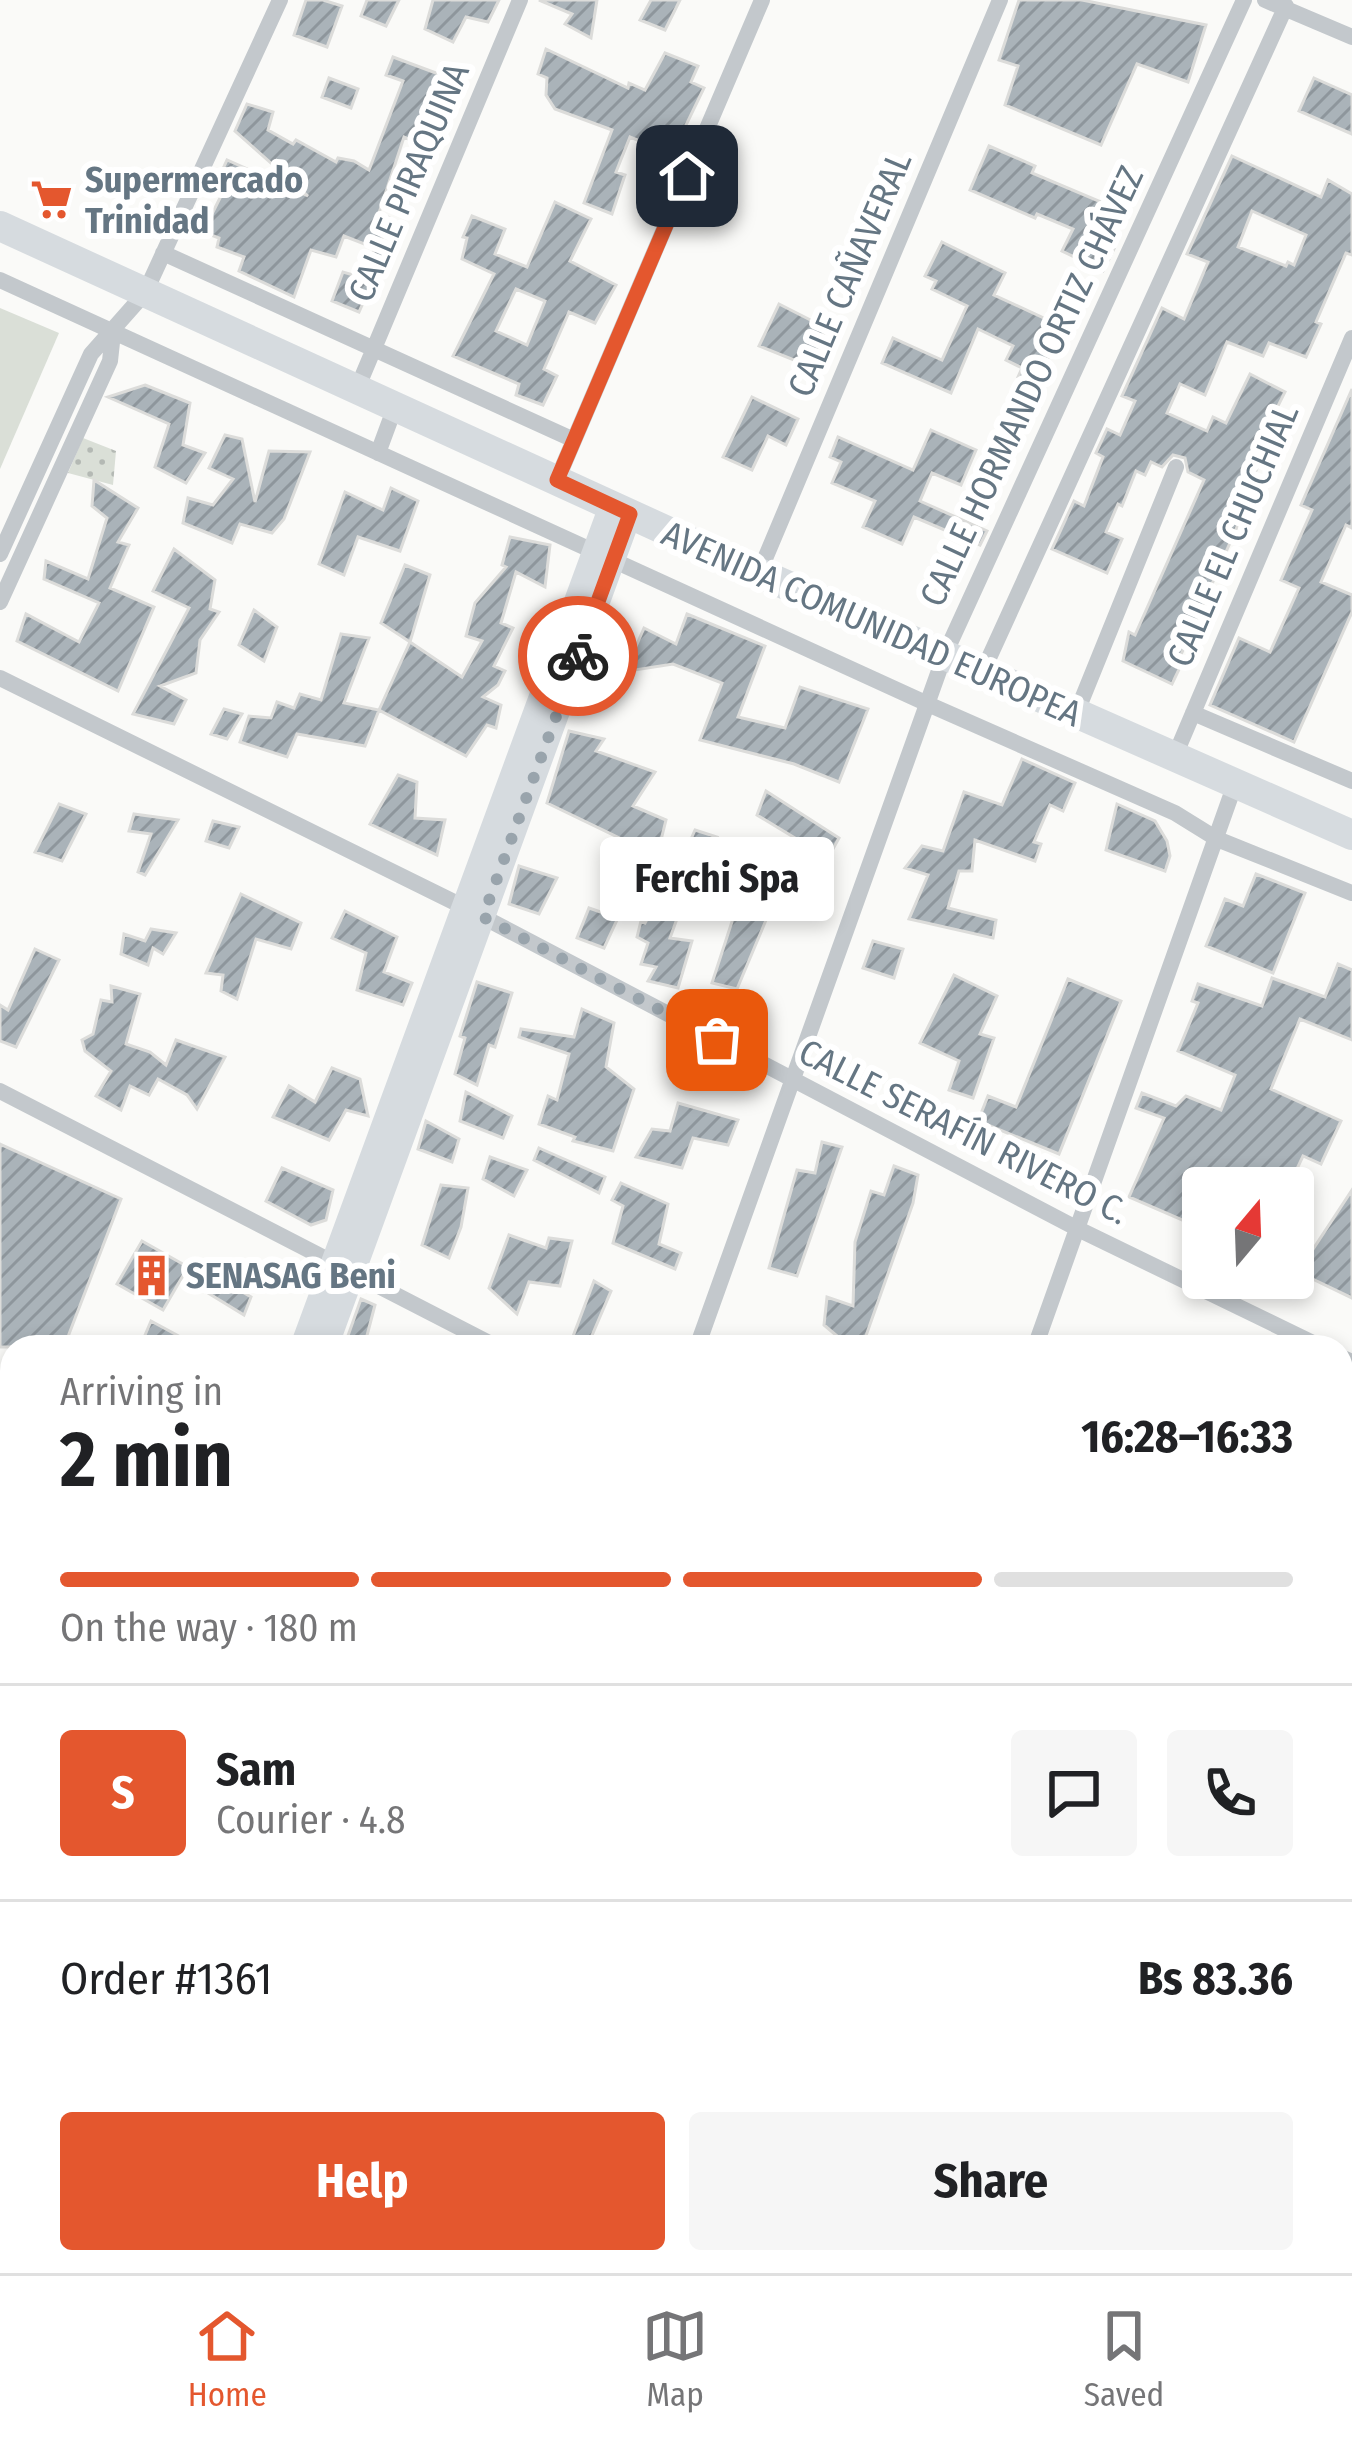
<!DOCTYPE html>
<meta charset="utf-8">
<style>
:root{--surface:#fff;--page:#f6f6f6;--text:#202124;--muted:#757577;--line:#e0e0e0;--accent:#e4572e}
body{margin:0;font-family:"Fira Sans Condensed",sans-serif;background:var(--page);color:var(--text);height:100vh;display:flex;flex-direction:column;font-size:45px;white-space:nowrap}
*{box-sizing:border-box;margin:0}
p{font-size:39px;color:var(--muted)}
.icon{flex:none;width:66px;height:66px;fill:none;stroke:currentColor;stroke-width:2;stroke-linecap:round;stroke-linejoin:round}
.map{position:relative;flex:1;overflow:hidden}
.details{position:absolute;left:0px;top:1335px;width:1353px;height:939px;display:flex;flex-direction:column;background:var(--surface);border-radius:36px 36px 0 0;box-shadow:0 6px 18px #0003}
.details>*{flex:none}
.needle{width:78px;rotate:19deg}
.tools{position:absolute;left:1182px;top:1167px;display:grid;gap:24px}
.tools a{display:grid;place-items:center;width:132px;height:132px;border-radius:12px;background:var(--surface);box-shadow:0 6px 18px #0003;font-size:60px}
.pin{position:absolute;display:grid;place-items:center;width:102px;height:102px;color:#fff;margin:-51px;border-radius:24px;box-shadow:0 6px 18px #0006}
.courier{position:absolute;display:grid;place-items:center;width:120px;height:120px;margin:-60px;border:9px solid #e4572e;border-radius:50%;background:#fff;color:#222;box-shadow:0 3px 15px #0007}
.bubble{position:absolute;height:84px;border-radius:12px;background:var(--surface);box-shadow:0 6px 18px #0003;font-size:39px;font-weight:700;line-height:84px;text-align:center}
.summary em{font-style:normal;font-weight:700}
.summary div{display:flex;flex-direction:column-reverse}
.summary{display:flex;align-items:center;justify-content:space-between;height:204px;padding:0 60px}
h1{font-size:78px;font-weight:700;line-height:90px}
.bar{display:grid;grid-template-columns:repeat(4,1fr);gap:18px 12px;align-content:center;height:144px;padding:0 60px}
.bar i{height:15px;border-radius:9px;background:var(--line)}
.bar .selected{background:var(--accent)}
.bar p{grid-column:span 4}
.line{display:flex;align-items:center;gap:30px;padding:0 60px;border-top:3px solid var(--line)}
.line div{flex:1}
.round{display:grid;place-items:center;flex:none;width:126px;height:126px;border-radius:12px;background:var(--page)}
.cta{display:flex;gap:24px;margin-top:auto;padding:24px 60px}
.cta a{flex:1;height:138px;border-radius:12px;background:var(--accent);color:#fff;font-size:48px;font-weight:700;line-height:138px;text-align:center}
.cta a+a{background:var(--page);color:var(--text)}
.tab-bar{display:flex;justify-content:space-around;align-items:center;height:168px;border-top:3px solid var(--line);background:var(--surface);font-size:33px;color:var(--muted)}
.tab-bar a{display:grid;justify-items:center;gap:6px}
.tab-bar .selected{color:var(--accent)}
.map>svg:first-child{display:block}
</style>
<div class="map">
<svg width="1352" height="2273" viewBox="0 0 1352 2273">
<defs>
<pattern id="park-dots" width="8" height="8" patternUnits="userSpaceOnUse" patternTransform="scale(3)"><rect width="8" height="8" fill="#dadfd7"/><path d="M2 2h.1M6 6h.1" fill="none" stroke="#b4b9b4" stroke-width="1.8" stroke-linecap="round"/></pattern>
<pattern id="building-hatch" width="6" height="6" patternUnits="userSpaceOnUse" patternTransform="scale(3)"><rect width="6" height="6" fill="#aab3b9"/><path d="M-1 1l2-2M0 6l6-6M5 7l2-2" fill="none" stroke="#8e969c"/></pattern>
</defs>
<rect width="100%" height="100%" fill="#fafaf8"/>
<path fill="url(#park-dots)" d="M83 438 116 451 113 485 68 473Z"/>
<path fill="#dadfd7" d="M0 308 59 333 0 469Z"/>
<path fill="url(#building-hatch)" stroke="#dcdcda" stroke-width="3" fill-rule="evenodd" d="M306 0H323L342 6 327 47 294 35Z
M367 0H399L386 26 361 16Z
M433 0H499L488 22 466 17 453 42 425 29Z
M539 0H597L591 38 565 24 572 14Z
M651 0H680L665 30 640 20Z
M1019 0H1082L1206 25 1188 82 1137 64 1101 145 1005 105 1018 66 999 60Z
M546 49 628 88 629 83 645 90 665 53 698 66 691 82 704 88 672 154 630 137 616 172 625 175 612 214 584 203 612 130 555 109 546 95 547 78 538 74Z
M393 57 460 82 452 103 446 101 427 147 404 137 379 213 390 218 378 248 386 251 359 312 332 301 343 272 360 277 375 248 344 236 336 257 311 250 294 297 239 271 244 257 217 247 219 238 203 232 224 190 215 186 227 160 308 196 235 131 247 104 273 112 268 130 293 144 296 140 336 162 338 158 354 161 369 170 403 81 386 75Z
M329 78 358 89 351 108 322 97Z
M1314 78 1352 95V134L1299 111Z
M989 146 1035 166 1032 173 1113 207 1099 241 1114 249 1103 271 1062 251 1073 229 1037 214 1035 218 970 190Z
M1232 156 1321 197 1328 180 1352 194V255L1346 253 1316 322 1321 324 1306 357 1269 343 1263 356 1227 342 1205 395 1180 384 1167 413 1207 431 1213 417 1226 423 1250 374 1285 392 1268 426 1275 429 1249 486 1254 488 1180 657 1184 659 1172 684 1123 661 1129 632 1135 635 1204 480 1188 472 1185 458 1173 455 1162 467 1151 462 1145 475 1136 471 1122 506 1118 504 1106 532 1122 539 1107 573 1052 549 1074 501 1084 506 1103 457 1096 453 1107 429 1120 435 1135 401 1122 396 1162 308 1184 319 1208 262 1187 254ZM1252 211 1306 235 1294 265 1288 262 1286 266 1238 247Z
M555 202 591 219 570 261 616 285 595 323 569 312 544 369 557 376 543 405 516 395 519 384 453 356 494 274 462 259 467 238 463 237 472 216 505 229 495 254 527 267ZM516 289 545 301 527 345 496 331Z
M942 242 1005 273 994 295 1063 327 1035 385 1018 377 1022 368 1006 360 1013 346 978 329 951 393 882 363 893 338 942 360 967 306 932 289 936 281 925 276Z
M779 304 826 328 809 366 759 346Z
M145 385 190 403 183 445 205 453 186 483 155 467 169 424 108 397Z
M1352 389V528L1346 525 1321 582 1352 595V612L1294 742 1210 705 1239 638 1270 652 1299 588 1281 580 1312 510 1301 505Z
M752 397 798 419 786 445 768 436 752 470 723 457Z
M931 430 976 450 961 485 932 473 920 501 987 531 980 545 914 517 902 544 863 527 875 501 832 483 841 462 830 457 838 437 913 470Z
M225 435 242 439 255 502 269 451 310 452 284 519 272 533 240 524 232 543 183 523 188 498 213 505 233 479 209 468Z
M94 480 138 508 118 542 129 545 110 588 154 607 118 691 17 641 26 614 79 642 99 603 44 579 46 561 88 579 107 518 92 506Z
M391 488 418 501 400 551 358 537 344 575 319 564 345 492 383 510Z
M510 537 550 545 545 587 516 572 501 623 513 628 494 666 505 671 498 685 483 697 501 705 496 728 487 725 466 756 379 710 410 642 462 677 482 641 466 636 475 603 506 567 502 565Z
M174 549 215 580 210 609 219 612 200 640 196 673 160 686 186 700 174 724 133 714 189 608 153 591Z
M405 565 430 575 410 642 381 623Z
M254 610 277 627 264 661 239 645Z
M687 614 765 646 738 717 785 728 800 687 868 709 839 782 794 764 700 740 722 683 673 664 615 673 603 701 583 692 598 650 634 651 644 628 676 644Z
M341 634 369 638 344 703 379 710 365 746 297 734 287 757 240 742 249 716 271 718 277 702 294 708 300 694 321 700Z
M224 709 242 714 227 739 211 734Z
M569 731 604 739 596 751 655 772 633 806 666 820 657 856 547 803Z
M1022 759 1075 783 1063 811 1050 805 1034 842 1041 844 1035 861 975 840 972 871H959L948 908 996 920 993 938 909 919 928 875 905 868 922 846 943 851 964 792 1002 805Z
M398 775 417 782 415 818 445 820 437 855 370 824Z
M766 791 839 838 828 858 757 815Z
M59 804 86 814 62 861 35 852Z
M1117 804 1155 821 1167 841 1170 856 1165 871 1106 850Z
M134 814 178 820 145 875 138 872 151 834 129 831Z
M213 821 239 827 229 848 206 841Z
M695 830 717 837 704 858 785 887 773 915 769 913 737 989 712 983 740 897 694 872 670 938 692 941 678 988 648 981 656 967 641 964 648 943 637 937 641 921 645 923 661 894 666 896Z
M519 866 557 878 539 914 509 904Z
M1256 874 1305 893 1273 973 1206 946 1225 899 1243 906Z
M241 894 301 923 291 949 256 939 237 999 221 991 223 975 206 973Z
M589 908 618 918 604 948 577 938Z
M345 911 397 937 384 972 412 983 403 1005 357 990 366 953 332 938Z
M151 929 176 933 163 954 153 948 148 965 121 954 124 934 145 941Z
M873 941 903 949 894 978 863 968Z
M35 949 59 960 16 1047 0 1041V1005L8 1010Z
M1338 964 1352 970V1040L1300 1019 1271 1089 1341 1121 1321 1164 1303 1156 1288 1188H1203V1229L1129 1197 1164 1118 1136 1108 1142 1093 1176 1106 1186 1096 1221 1110 1235 1075 1178 1051 1198 1003 1192 1001 1198 984 1262 1006 1272 978 1325 997Z
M954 975 997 996 980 1034 994 1038 973 1098 949 1090 959 1061 920 1043Z
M1068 979 1121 1001 1059 1154 978 1121 988 1096 1016 1107Z
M477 982 512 993 495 1047 489 1045 477 1085 455 1074 465 1038 460 1036Z
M111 986 140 994 126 1044 150 1052 166 1065 176 1040 225 1057 197 1109 187 1095 158 1079 149 1095 130 1086 121 1110 96 1096 111 1071 85 1051 82 1040 93 1034 101 1000 112 1002Z
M582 1009 614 1023 606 1067 634 1089 613 1151 573 1141 575 1137 539 1124 548 1096 557 1100 569 1054 519 1037 521 1029 574 1037Z
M332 1068 360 1079 368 1116 346 1110 329 1140 273 1117 289 1086 315 1102Z
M466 1092 512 1116 503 1138 460 1121Z
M678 1103 738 1120 728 1145 693 1138 682 1168 636 1157 652 1129 670 1131Z
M426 1121 459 1139 452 1162 418 1149Z
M822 1142 842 1147 797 1276 769 1268 797 1170 815 1173Z
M0 1144 121 1199 64 1347H0Z
M539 1148 605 1177 599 1193 534 1160Z
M490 1157 527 1170 514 1196 483 1179Z
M894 1166 918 1175 913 1203 862 1347H850L824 1325 827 1297 853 1306 855 1242 871 1191 884 1195Z
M282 1168 333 1190 326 1220 311 1225 266 1201Z
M621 1183 668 1204 659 1244 681 1253 675 1269 613 1243 623 1206 612 1200Z
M441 1185 468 1188 461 1227 449 1258 422 1245Z
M1352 1190V1298L1298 1272Z
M509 1235 546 1248 549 1238 572 1241 560 1286 529 1282 517 1314 489 1288Z
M142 1241 188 1267 163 1310 117 1284Z
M205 1270 251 1297 244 1315 195 1285Z
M594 1281 611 1291 587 1347H569Z
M361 1299 375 1305 364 1347H344Z
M151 1321 199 1347H140Z"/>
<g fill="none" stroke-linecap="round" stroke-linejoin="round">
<path stroke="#c3c8cc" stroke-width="16" d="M1265 0 1352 37
M163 253 574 440
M0 280 930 705 1175 813 1217 839 1352 893
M357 389 520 0
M378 453 395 407
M557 480 762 0
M0 554 91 354 145 293 280 0
M759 573 1000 0
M0 602 110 361 113 333
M983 671 1286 6
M0 678 464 907 1078 1229 1321 1347
M1193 713 1352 781
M1076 714 1176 467
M1174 758 1352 338
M0 1091 497 1347
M697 1347 945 654 1244 0
M1035 1347 1235 784
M1341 1357 1352 1362
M1341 1723 1352 1692
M0 1957 12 1963
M1341 2054H1352
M1341 2075H1352
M809 2262 853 2273
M370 2273 374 2262
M726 2273 730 2262
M1147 2273 1150 2262"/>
<path stroke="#d6dbdf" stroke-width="24" d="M302 1347 611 506
M326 1347 630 514
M0 2175 12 2143
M0 2240 12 2207"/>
<path stroke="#d6dbdf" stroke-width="30" d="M0 226 759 573 1352 835"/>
</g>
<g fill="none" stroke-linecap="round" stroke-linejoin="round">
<path stroke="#99a4ac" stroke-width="12" stroke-dasharray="0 21.6" d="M578 656 483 917 717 1040"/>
<path stroke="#e4572e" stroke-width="15" d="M578 656 630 514 557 480 687 176"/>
</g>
<defs>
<symbol id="supermarket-bare" viewBox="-9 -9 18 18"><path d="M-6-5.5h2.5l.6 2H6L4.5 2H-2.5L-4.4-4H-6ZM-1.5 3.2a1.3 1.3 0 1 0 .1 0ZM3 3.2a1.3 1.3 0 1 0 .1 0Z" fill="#e4572e" stroke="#fff" stroke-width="2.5" paint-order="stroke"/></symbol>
<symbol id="building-bare" viewBox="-9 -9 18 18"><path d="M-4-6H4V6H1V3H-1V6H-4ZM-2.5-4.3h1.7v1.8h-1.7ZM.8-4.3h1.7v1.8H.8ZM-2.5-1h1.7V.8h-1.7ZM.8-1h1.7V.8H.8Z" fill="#e4572e" stroke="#fff" stroke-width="2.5" paint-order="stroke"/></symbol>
</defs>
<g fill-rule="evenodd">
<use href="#supermarket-bare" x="22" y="170" width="59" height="59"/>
<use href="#building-bare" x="122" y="1246" width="59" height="59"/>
</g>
<g text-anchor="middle" stroke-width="12" stroke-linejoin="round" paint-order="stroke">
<g font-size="36" font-weight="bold" fill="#657683" stroke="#fff" text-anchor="start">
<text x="85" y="192">Supermercado<tspan x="85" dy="41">Trinidad</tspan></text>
<text x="186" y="1288">SENASAG Beni</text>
</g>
<g font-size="36" fill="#657683" stroke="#fff">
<text transform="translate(408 182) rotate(-67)" y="13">CALLE PIRAQUINA</text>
<text transform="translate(849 274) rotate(-67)" y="13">CALLE CAÑAVERAL</text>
<text transform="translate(1031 386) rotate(-65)" y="13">CALLE HORMANDO ORTIZ CHÁVEZ</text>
<text transform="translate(1232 535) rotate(-67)" y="13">CALLE EL CHUCHIAL</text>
<text transform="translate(872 623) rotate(24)" y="13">AVENIDA COMUNIDAD EUROPEA</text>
<text transform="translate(964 1131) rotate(27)" y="13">CALLE SERAFÍN RIVERO C.</text>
</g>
</g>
</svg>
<div class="tools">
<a><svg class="needle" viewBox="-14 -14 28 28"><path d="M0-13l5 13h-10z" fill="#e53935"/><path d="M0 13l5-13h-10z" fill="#757577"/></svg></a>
</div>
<div class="pin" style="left:717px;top:1040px;background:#ea580c"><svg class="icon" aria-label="bag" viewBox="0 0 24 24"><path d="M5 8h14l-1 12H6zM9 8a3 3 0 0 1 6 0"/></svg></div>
<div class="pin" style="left:687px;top:176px;background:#1f2937"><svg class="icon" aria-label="home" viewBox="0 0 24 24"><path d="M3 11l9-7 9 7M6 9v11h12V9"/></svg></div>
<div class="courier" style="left:578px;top:656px"><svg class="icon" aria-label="bike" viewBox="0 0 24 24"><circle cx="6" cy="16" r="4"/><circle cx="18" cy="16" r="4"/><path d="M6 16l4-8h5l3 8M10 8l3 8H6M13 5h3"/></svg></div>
<div class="bubble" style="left:600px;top:837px;width:234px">Ferchi Spa</div>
<section class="details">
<div class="summary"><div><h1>2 min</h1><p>Arriving in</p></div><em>16:28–16:33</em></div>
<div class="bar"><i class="selected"></i><i class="selected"></i><i class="selected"></i><i></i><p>On the way · 180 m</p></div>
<div class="line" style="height:216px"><b class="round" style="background:var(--accent);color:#fff">S</b><div><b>Sam</b><p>Courier · 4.8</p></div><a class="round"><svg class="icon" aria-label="chat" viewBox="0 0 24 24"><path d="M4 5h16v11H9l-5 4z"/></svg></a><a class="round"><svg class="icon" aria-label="phone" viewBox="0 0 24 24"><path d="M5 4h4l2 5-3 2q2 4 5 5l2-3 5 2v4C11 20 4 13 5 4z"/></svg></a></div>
<div class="line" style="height:156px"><div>Order #1361</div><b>Bs 83.36</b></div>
<div class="cta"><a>Help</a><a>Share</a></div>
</section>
</div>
<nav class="tab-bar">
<a class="selected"><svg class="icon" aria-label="home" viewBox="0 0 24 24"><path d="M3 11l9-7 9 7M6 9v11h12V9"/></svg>Home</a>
<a><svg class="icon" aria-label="map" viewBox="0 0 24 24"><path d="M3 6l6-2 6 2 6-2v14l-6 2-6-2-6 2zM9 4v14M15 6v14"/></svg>Map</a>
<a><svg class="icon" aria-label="saved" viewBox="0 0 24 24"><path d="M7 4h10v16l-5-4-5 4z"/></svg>Saved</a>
</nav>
